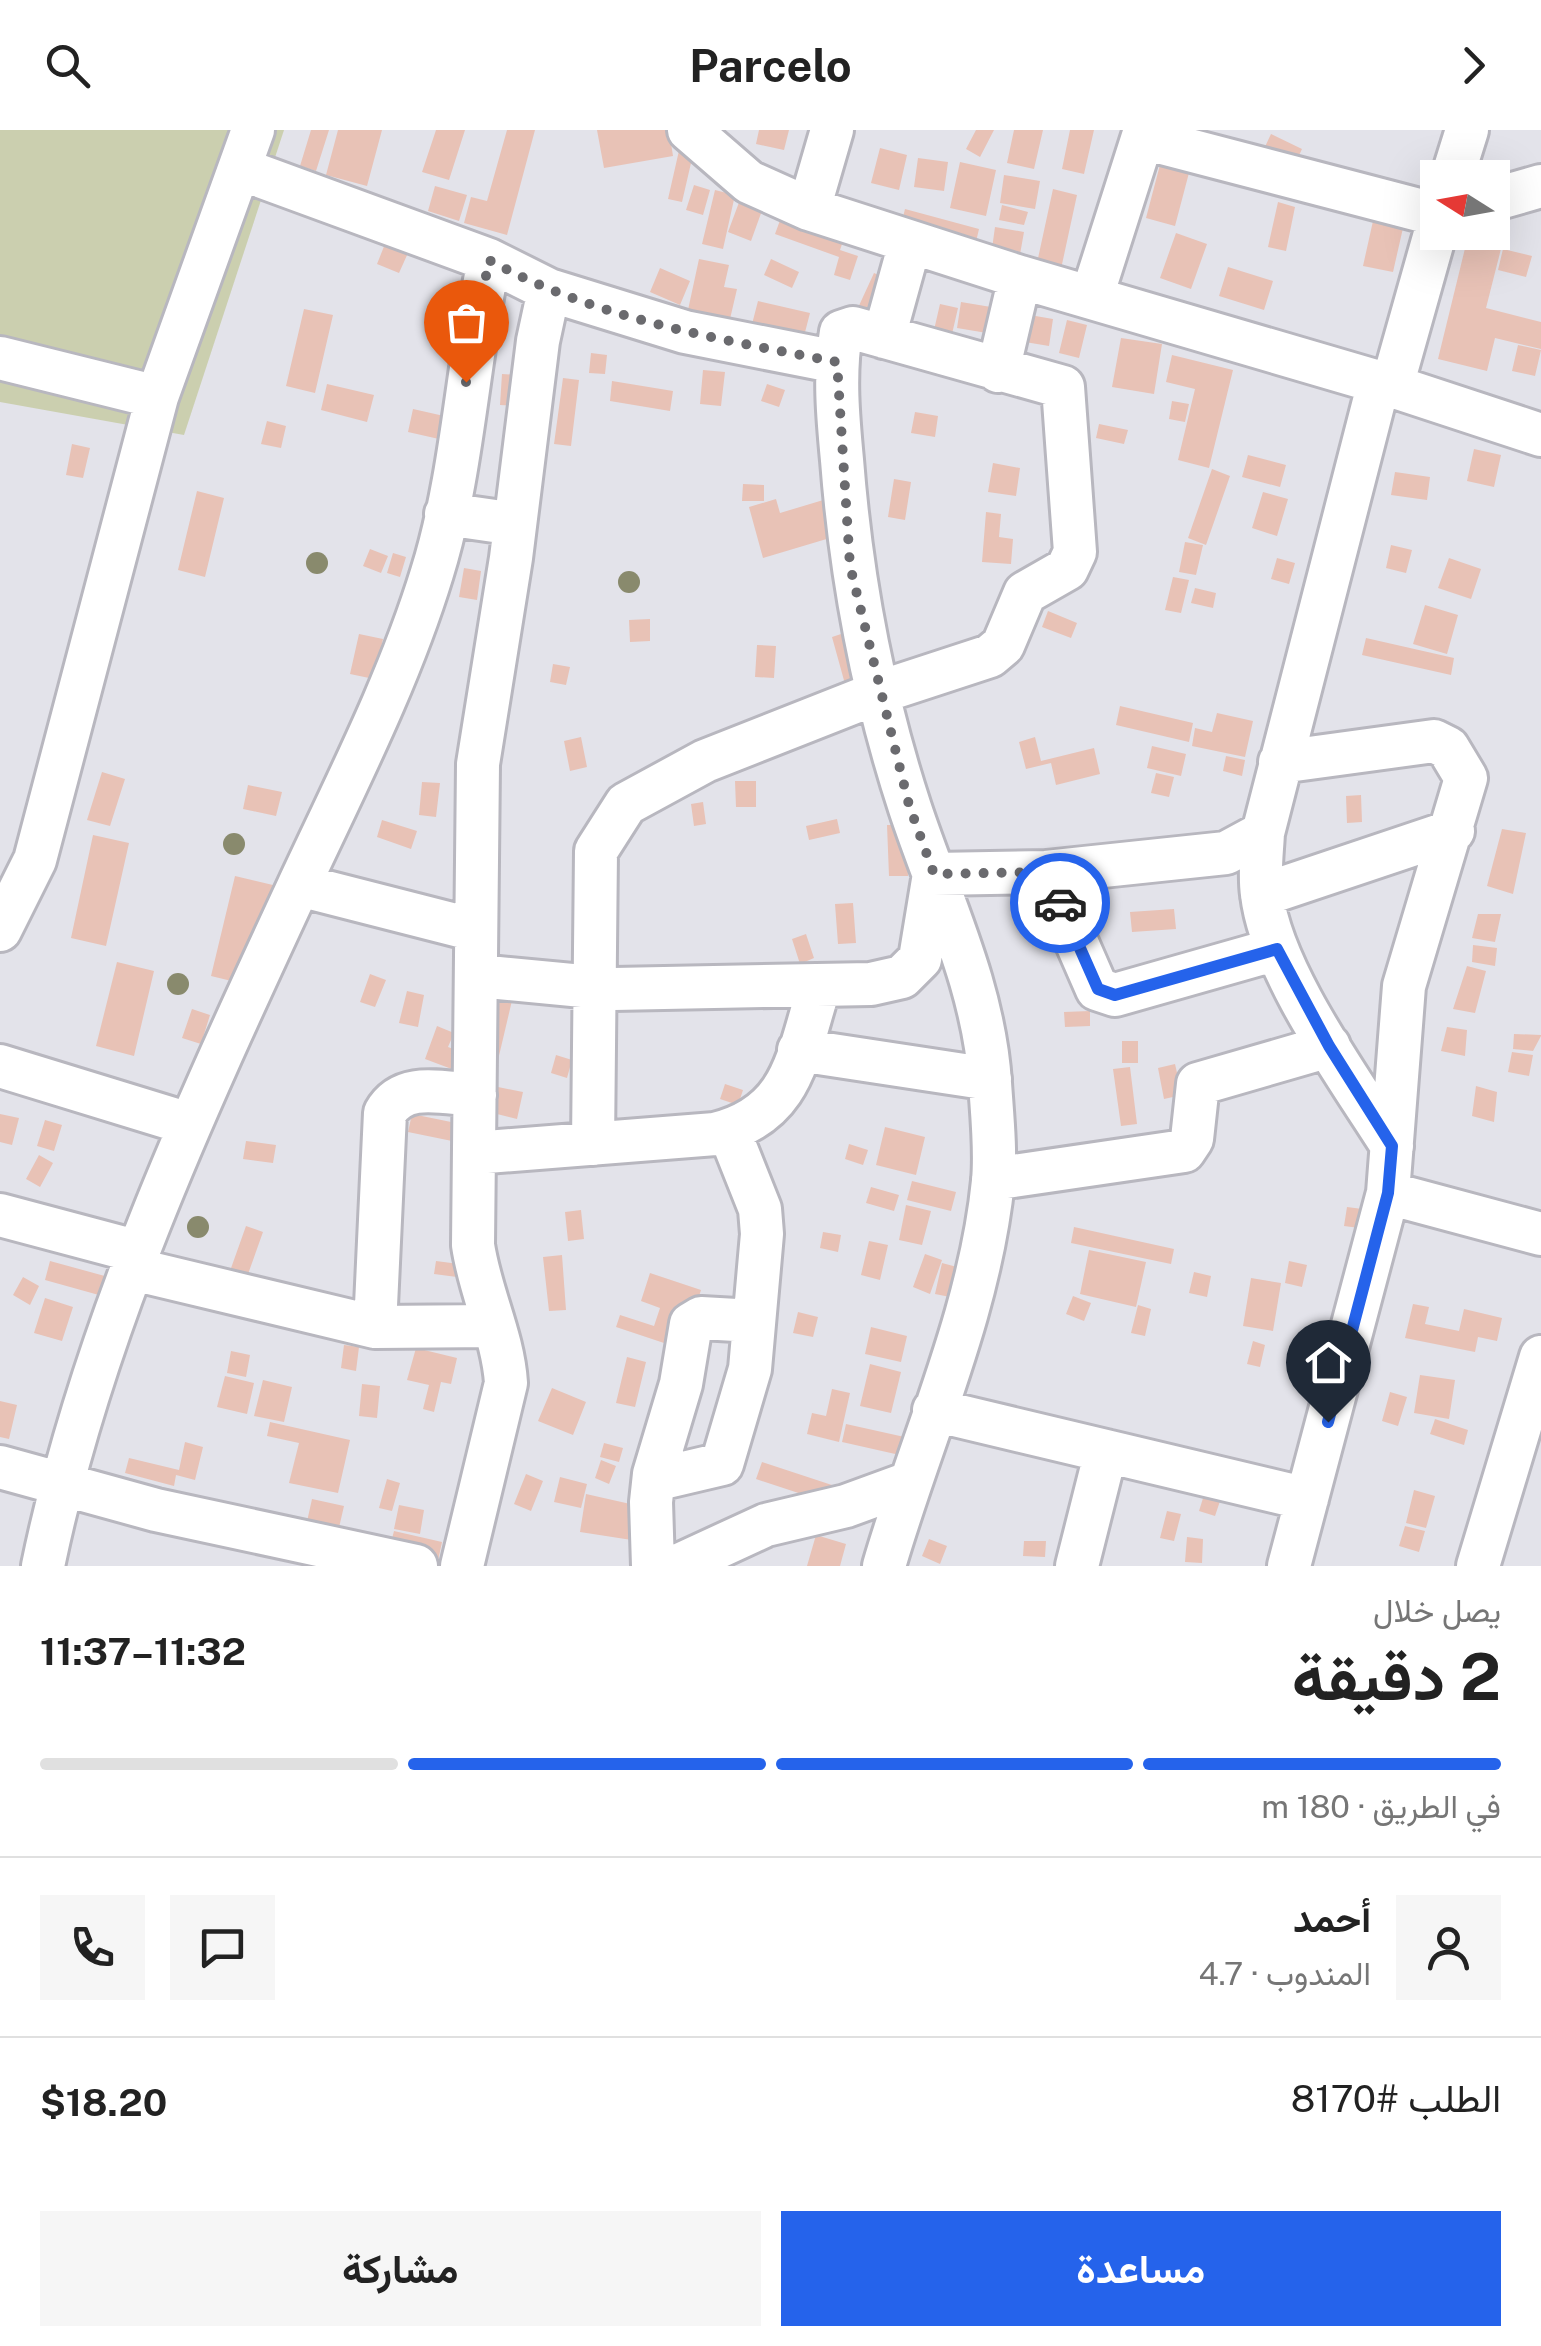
<!DOCTYPE html>
<html lang="ar">
<meta charset="utf-8">
<style>
:root{--surface:#fff;--page:#f6f6f6;--text:#222;--muted:#767676;--line:#e0e0e0;--accent:#2563eb}
body{margin:0;font-family:"Public Sans",Vazirmatn,sans-serif;background:var(--page);color:var(--text);direction:rtl;height:100vh;display:flex;flex-direction:column;font-size:38px;white-space:nowrap}
*{box-sizing:border-box;margin:0}
p{font-size:32px;color:var(--muted)}
.icon{flex:none;width:55px;height:55px;fill:none;stroke:currentColor;stroke-width:2;stroke-linecap:round;stroke-linejoin:round}
.map{position:relative;height:1436px;overflow:hidden;direction:ltr}
.sheet{display:flex;flex-direction:column;background:var(--surface);flex:1}
.sheet>*{flex:none}
.needle{width:65px;rotate:281deg}
.tools{position:absolute;left:1420px;top:30px;display:grid;gap:20px}
.tools a{display:grid;place-items:center;width:90px;height:90px;border-radius:0px;background:var(--surface);box-shadow:0 10px 40px #0002;font-size:50px}
.pin{position:absolute;display:grid;place-items:center;width:85px;height:85px;color:#fff;margin:-102px -42px;border-radius:50% 50% 50% 0;rotate:-45deg;box-shadow:0 0 10px #0007}
.pin .icon{rotate:45deg}
.courier{position:absolute;display:grid;place-items:center;width:100px;height:100px;margin:-50px;border:8px solid #2563eb;border-radius:50%;background:#fff;color:#222;box-shadow:0 2px 12px #0007}
.head em{font-style:normal;font-weight:700}
.head div{display:flex;flex-direction:column-reverse}
.head{display:flex;align-items:center;justify-content:space-between;height:170px;padding:0 40px}
h1{font-size:65px;font-weight:700;line-height:75px}
.bar{display:grid;grid-template-columns:repeat(4,1fr);gap:15px 10px;align-content:center;height:120px;padding:0 40px}
.bar i{height:12px;border-radius:8px;background:var(--line)}
.bar .active{background:var(--accent)}
.bar p{grid-column:span 4}
.line{display:flex;align-items:center;gap:25px;padding:0 40px;border-top:2px solid var(--line)}
.line div{flex:1}
.round{display:grid;place-items:center;flex:none;width:105px;height:105px;border-radius:0px;background:var(--page)}
.cta{display:flex;gap:20px;margin-top:auto;padding:20px 40px}
.cta a{flex:1;height:115px;border-radius:0px;background:var(--accent);color:#fff;font-size:40px;font-weight:700;line-height:115px;text-align:center}
.cta a+a{background:var(--page);color:var(--text)}
header{display:flex;justify-content:space-between;align-items:center;height:130px;padding:0 40px;background:var(--surface);font-size:45px;font-weight:700}
.map>svg:first-child{display:block}
</style>
<header><svg class="icon" aria-label="forward" viewBox="0 0 24 24"><path d="M9 5l7 7-7 7"/></svg>Parcelo<svg class="icon" aria-label="search" viewBox="0 0 24 24"><circle cx="10" cy="10" r="6"/><path d="M15 15l6 6"/></svg></header>
<div class="map">
<svg width="1541" height="1436" viewBox="0 0 1541 1436">
<rect width="100%" height="100%" fill="#e3e3ea"/>
<path fill="#cbcfaf" d="M0 0H284L184 305 0 272Z"/>
<path fill="#e8c2b6" d="M311 0H329L316 41 300 36Z
M338 0H382L367 56 326 45Z
M436 0H465L449 50 422 42Z
M507 0H535L507 105 464 93 471 67 487 71Z
M597 0H669L673 26 604 38Z
M759 0H789L784 20 756 14Z
M976 0H994L980 27 966 19Z
M1014 0H1043L1034 39 1007 33Z
M1070 0H1094L1084 44 1062 39Z
M683 3 697 7 682 72 668 69Z
M1271 4 1302 19 1294 36 1263 21Z
M880 18 907 25 899 60 871 53Z
M918 28 948 32 944 61 914 57Z
M1161 31 1190 39 1175 96 1146 88Z
M960 32 996 40 986 86 950 78Z
M1004 45 1040 51 1035 79 1000 73Z
M694 55 710 60 703 85 686 80Z
M435 56 467 65 459 91 428 81Z
M1053 59 1077 65 1061 139 1037 133Z
M715 60 735 65 723 119 702 114Z
M741 67 764 75 751 111 728 102Z
M1278 72 1295 77 1286 121 1268 117Z
M786 74 848 96 840 120 858 126 850 150 834 145 839 127 775 104Z
M1002 75 1028 82 1024 95 999 90Z
M905 79 979 99 975 116 900 99Z
M1373 91 1403 98 1393 142 1363 136Z
M995 97 1024 102 1019 130 991 126Z
M1469 102 1504 107 1486 178 1541 192V219L1495 208 1487 241 1438 229Z
M1176 103 1207 114 1191 159 1160 148Z
M385 114 408 123 399 143 377 134Z
M1503 119 1532 126 1526 147 1498 140Z
M699 129 729 135 724 157 737 159 730 189 688 180Z
M771 129 799 142 792 158 764 145Z
M1228 137 1273 151 1264 180 1219 166Z
M660 138 690 151 680 175 650 162Z
M874 143 898 154 882 191 857 180Z
M758 171 810 183 803 210 751 198Z
M961 172 1003 179 999 205 957 198Z
M940 174 958 178 952 204 934 200Z
M304 179 333 185 315 263 286 256Z
M1024 184 1053 189 1049 216 1019 211Z
M1067 190 1087 195 1079 228 1059 223Z
M1121 208 1162 214 1154 264 1112 257Z
M1518 215 1541 220 1535 246 1512 241Z
M591 223 607 225 605 244 589 243Z
M1172 225 1233 240 1209 338 1178 330 1195 259 1166 252Z
M703 240 725 242 721 276 700 274Z
M502 244 520 245 518 276 500 275Z
M563 248 579 250 571 316 554 314Z
M612 251 673 261 670 281 610 271Z
M327 254 374 265 367 292 321 280Z
M767 254 785 260 779 277 761 271Z
M1172 271 1189 274 1185 292 1169 289Z
M413 279 444 286 439 309 408 302Z
M915 282 938 286 935 307 911 303Z
M267 291 286 296 281 318 261 314Z
M1099 294 1128 300 1124 314 1096 308Z
M72 314 90 318 83 348 66 345Z
M1474 319 1501 325 1494 357 1467 351Z
M1248 325 1286 335 1280 357 1242 347Z
M993 333 1020 338 1016 366 988 362Z
M1212 339 1230 346 1206 415 1188 408Z
M1395 342 1430 347 1427 370 1391 365Z
M894 349 911 352 905 390 888 387Z
M743 354 764 355V371H742Z
M197 361 224 368 205 447 178 440Z
M1263 362 1288 369 1277 406 1252 398Z
M840 365 850 402 763 428 749 377 776 369 780 383Z
M986 382 1001 384 999 407 1013 409 1011 434 982 432Z
M1185 412 1203 415 1196 445 1179 442Z
M1391 415 1412 420 1406 443 1386 438Z
M370 419 388 426 381 443 363 436Z
M393 423 406 427 400 447 387 443Z
M1277 428 1295 433 1289 454 1271 449Z
M1449 428 1481 439 1471 469 1438 458Z
M464 438 481 441 477 470 459 467Z
M1173 447 1189 450 1181 483 1165 480Z
M1195 458 1216 463 1213 478 1191 473Z
M1425 475 1458 485 1447 524 1413 514Z
M1048 481 1077 493 1071 508 1042 497Z
M650 489V511L630 512 629 490Z
M850 501 863 549 845 554 832 507Z
M359 504 383 509 374 549 350 544Z
M1366 508 1454 528 1451 545 1362 525Z
M757 515 776 516 774 548 755 547Z
M553 534 570 537 566 555 550 552Z
M1120 576 1193 593 1189 612 1116 595Z
M1217 583 1253 591 1245 627 1192 616 1195 598 1212 602Z
M581 607 587 637 570 641 564 611Z
M1035 607 1041 631 1094 618 1100 644 1056 655 1051 633 1026 639 1019 612Z
M1152 616 1186 624 1181 646 1147 638Z
M1226 626 1245 630 1242 646 1223 641Z
M102 642 125 649 110 696 87 690Z
M1156 643 1174 647 1169 667 1151 663Z
M735 651H756V677H736Z
M422 652 440 653 436 687 419 685Z
M248 655 282 662 276 686 243 679Z
M1361 665 1362 692 1347 693 1346 666Z
M703 672 706 694 694 696 691 674Z
M837 689 840 703 809 710 806 696Z
M382 690 417 701 411 719 377 707Z
M887 695H907L908 746H889Z
M1502 699 1526 703 1513 764 1487 756Z
M93 705 129 713 106 816 71 808Z
M235 746 277 756 252 856 211 846Z
M1021 766H1037L1038 805H1022Z
M853 773 856 813 838 814 835 774Z
M1174 779 1176 799 1132 802 1130 782Z
M1478 784H1501L1495 812 1472 808Z
M806 804 814 828 800 834 792 809Z
M1473 815 1497 818 1495 836 1472 832Z
M117 832 154 841 134 926 96 916Z
M1467 836 1486 841 1475 883 1453 879Z
M370 844 386 850 375 877 360 872Z
M496 857 514 862 494 947Z
M407 861 424 865 418 897 399 893Z
M192 879 210 885 201 914 182 908Z
M1090 881V896L1065 897 1064 882Z
M437 896 454 903 448 917 472 926 465 944 425 929Z
M1447 897 1467 900 1465 926 1441 921Z
M1514 904 1541 905V906L1533 921 1513 919Z
M1122 911H1138V933H1122Z
M1512 922 1533 925 1529 946 1508 942Z
M556 925 572 930 567 948 551 943Z
M1175 934 1182 965 1164 969 1158 938Z
M1130 937 1137 994 1121 996 1113 939Z
M725 954 743 960 738 975 720 969Z
M1476 956 1497 962 1494 992 1472 986Z
M498 957 523 962 517 989 493 983Z
M0 984 19 988 12 1015 0 1012Z
M412 984 456 993 452 1011 408 1002Z
M45 990 62 995 54 1021 37 1016Z
M885 997 925 1007 916 1045 876 1035Z
M246 1011 276 1015 273 1033 243 1029Z
M849 1014 868 1020 863 1035 845 1029Z
M39 1025 53 1033 40 1057 26 1049Z
M912 1051 956 1062 951 1081 907 1070Z
M871 1057 899 1065 894 1081 866 1073Z
M906 1075 931 1081 922 1115 899 1110Z
M1347 1077 1370 1080 1367 1099 1344 1096Z
M581 1080 584 1109 568 1111 565 1082Z
M246 1096 263 1102 247 1147 230 1141Z
M1074 1097 1174 1119 1171 1134 1071 1113Z
M823 1102 841 1105 838 1122 820 1118Z
M869 1111 888 1115 880 1150 861 1145Z
M1089 1120 1146 1132 1136 1177 1080 1164Z
M925 1124 942 1130 930 1164 913 1157Z
M562 1125 566 1180 549 1181 543 1127Z
M50 1131 112 1148 106 1167 45 1150Z
M436 1131 459 1134 457 1147 434 1144Z
M1289 1131 1307 1135 1302 1157 1285 1153Z
M942 1133 957 1137 950 1167 935 1164Z
M1194 1142 1211 1146 1207 1167 1189 1163Z
M650 1143 701 1160 682 1219 616 1197 620 1185 654 1196 660 1178 641 1171Z
M23 1147 39 1156 30 1175 13 1165Z
M1251 1148 1281 1153 1273 1201 1243 1196Z
M1073 1166 1091 1173 1084 1191 1066 1184Z
M45 1168 73 1177 62 1211 34 1203Z
M1413 1174 1429 1177 1425 1194 1459 1201 1464 1179 1502 1188 1497 1211 1478 1207 1475 1222 1405 1208Z
M1138 1175 1151 1179 1145 1206 1131 1203Z
M798 1182 818 1187 813 1207 793 1203Z
M871 1197 907 1206 901 1232 865 1224Z
M1253 1211 1265 1215 1260 1237 1247 1234Z
M344 1215 359 1217 356 1241 341 1238Z
M416 1218 457 1228 451 1254 441 1252 434 1282 423 1279 429 1255 407 1250Z
M231 1221 250 1225 246 1247 227 1243Z
M627 1227 646 1232 635 1277 616 1273Z
M870 1234 901 1242 891 1283 860 1276Z
M1420 1245 1455 1250 1449 1289 1414 1283Z
M225 1246 254 1253 247 1284 217 1277Z
M263 1250 292 1257 284 1292 254 1286Z
M362 1254 380 1256 377 1288 359 1286Z
M552 1258 586 1272 573 1305 538 1291Z
M832 1259 850 1263 839 1312 807 1304 812 1283 826 1286Z
M1390 1262 1407 1267 1398 1296 1382 1291Z
M0 1271 17 1275 9 1309 0 1307Z
M1435 1289 1468 1300 1464 1315 1430 1304Z
M270 1292 350 1310 338 1363 289 1353 299 1313 267 1306Z
M846 1294 918 1310 913 1328 842 1312Z
M185 1312 203 1317 195 1350 176 1345 174 1356 125 1343 129 1328 179 1340Z
M604 1313 623 1318 619 1332 600 1327Z
M601 1330 616 1336 609 1354 595 1348Z
M762 1332 844 1359 838 1376 756 1349Z
M526 1344 543 1351 531 1381 514 1374Z
M560 1347 587 1354 581 1378 554 1372Z
M387 1349 400 1353 392 1381 379 1378Z
M1414 1360 1435 1366 1426 1398 1406 1393Z
M586 1364 657 1380 651 1413 580 1402Z
M1204 1365 1220 1371 1215 1386 1199 1381Z
M312 1369 344 1376 338 1402 306 1396Z
M399 1375 424 1380 420 1404 394 1399Z
M1167 1381 1181 1384 1174 1411 1160 1408Z
M1405 1396 1425 1401 1419 1422 1399 1416Z
M394 1401 442 1412 438 1431 389 1420Z
M816 1405 846 1414 840 1436H807Z
M1187 1407 1203 1409 1202 1433 1185 1432Z
M929 1409 947 1416 940 1434 922 1426Z
M1024 1411H1046L1045 1427 1023 1426Z"/>
<g fill="none" stroke-linecap="round" stroke-linejoin="round">
<defs>
<path id="minor" d="M689 0 749 52 809 79 1020 147 1392 256
M1143 8 1438 85
M241 39 489 130 549 160 685 202 837 232
M1452 48 1467 0
M1492 70 1541 56
M809 79 832 0
M1438 93 1392 256 1541 305
M1092 166 1145 0
M884 207 910 113
M0 228 157 267
M998 241 1020 147
M1379 252 1263 703C1262 723 1259 745 1262 764 1271 842 1350 949 1392 1016
M446 384 515 394
M1280 632 1434 611 1448 618 1466 648 1404 856 1388 1063 1289 1436
M1046 742 1097 859 1115 865 1277 819
M299 755 475 800
M1262 765 1453 701
M0 800 35 730 157 267 253 0
M478 846 614 859 871 854 902 847 920 829 934 744 1046 742 1226 723 1263 703
M799 920 990 949
M0 936 189 994
M593 1014 596 721 626 674 705 631 880 562 990 526 1003 515 1025 463 1067 439 1075 422 1063 257 853 198 841 202C834 244 838 288 842 330 851 447 873 565 910 678 940 769 984 856 990 953 992 984 996 1020 993 1051 980 1183 921 1309 884 1436
M474 1023 715 1004C796 984 797 924 820 855
M993 1049 1184 1021 1192 1009 1198 954 1329 916
M1388 1063 1541 1104
M0 1085 139 1122
M133 1139 375 1197 494 1196
M375 1197 385 983C403 951 442 963 475 965
M934 1280 1307 1369
M0 1337 156 1380 416 1436
M654 1350 722 1334 750 1239 762 1104 760 1079 729 1001
M43 1436C92 1199 197 975 298 757 346 654 399 551 432 443 462 348 468 230 489 130
M462 1436 506 1253C503 1206 480 1163 473 1115L478 634 511 428 538 211 549 160
M653 1436 651 1372 654 1344 681 1254 691 1194 701 1188 754 1191
M677 1436 766 1395 846 1376 909 1353
M1077 1436 1106 1321
M1478 1436 1541 1227"/>
</defs>
<use href="#minor" stroke="#b8b7bf" stroke-width="48"/>
<use href="#minor" stroke="#fff" stroke-width="42"/>
</g>
<g fill="#898a6d">
<circle cx="317" cy="433" r="11"/>
<circle cx="629" cy="452" r="11"/>
<circle cx="234" cy="714" r="11"/>
<circle cx="178" cy="854" r="11"/>
<circle cx="198" cy="1097" r="11"/>
</g>
<g fill="none" stroke-linecap="round" stroke-linejoin="round">
<path stroke="#6a6a6e" stroke-width="10" stroke-dasharray="0 18" d="M466 252 489 130C595 189 719 209 837 232L850 436 909 675 934 744 1046 742 1060 773"/>
<path stroke="#2563eb" stroke-width="12" d="M1060 773 1098 859 1115 865 1277 819 1329 916 1392 1016 1388 1063 1328 1292"/>
</g>
</svg>
<div class="tools">
<a><svg class="needle" viewBox="-14 -14 28 28"><path d="M0-13l5 13h-10z" fill="#e53935"/><path d="M0 13l5-13h-10z" fill="#767676"/></svg></a>
</div>
<div class="pin" style="left:466px;top:252px;background:#ea580c"><svg class="icon" aria-label="bag" viewBox="0 0 24 24"><path d="M5 8h14l-1 12H6zM9 8a3 3 0 0 1 6 0"/></svg></div>
<div class="pin" style="left:1328px;top:1292px;background:#1f2937"><svg class="icon" aria-label="home" viewBox="0 0 24 24"><path d="M3 11l9-7 9 7M6 9v11h12V9"/></svg></div>
<div class="courier" style="left:1060px;top:773px"><svg class="icon" aria-label="car" viewBox="0 0 24 24"><path d="M5 17H2v-5l4-1 3-4h7l3 4 3 1v5h-3M9 17h6M6 11h13"/><circle cx="7" cy="17" r="2"/><circle cx="17" cy="17" r="2"/></svg></div>
</div>
<section class="sheet">
<div class="head"><div><h1>2 دقيقة</h1><p>يصل خلال</p></div><em>11:32–11:37</em></div>
<div class="bar"><i class="active"></i><i class="active"></i><i class="active"></i><i></i><p>في الطريق · 180 m</p></div>
<div class="line" style="height:180px"><a class="round"><svg class="icon" aria-label="person" viewBox="0 0 24 24"><circle cx="12" cy="8" r="4"/><path d="M4 21q1-7 8-7t8 7"/></svg></a><div><b>أحمد</b><p>المندوب · 4.7</p></div><a class="round"><svg class="icon" aria-label="chat" viewBox="0 0 24 24"><path d="M4 5h16v11H9l-5 4z"/></svg></a><a class="round"><svg class="icon" aria-label="phone" viewBox="0 0 24 24"><path d="M5 4h4l2 5-3 2q2 4 5 5l2-3 5 2v4C11 20 4 13 5 4z"/></svg></a></div>
<div class="line" style="height:130px"><div>الطلب #8170</div><b>$18.20</b></div>
<div class="cta"><a>مساعدة</a><a>مشاركة</a></div>
</section>
